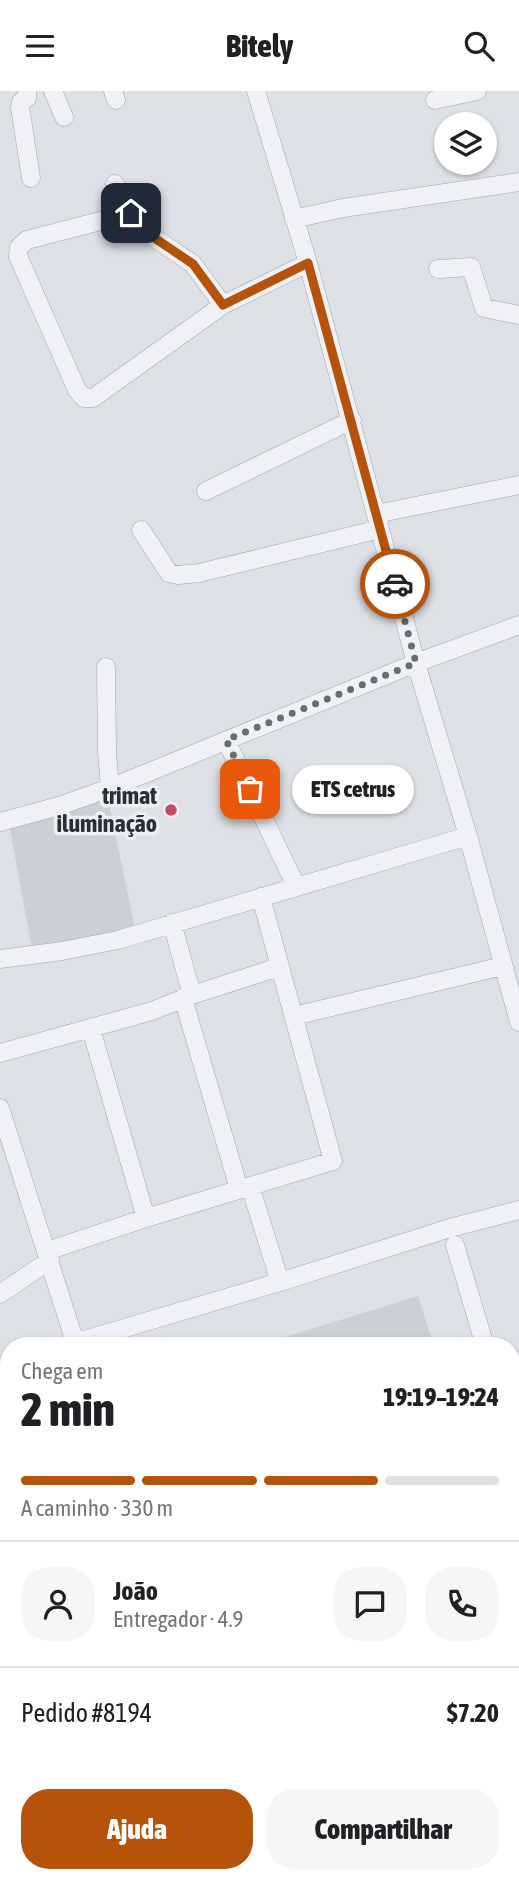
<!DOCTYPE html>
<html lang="pt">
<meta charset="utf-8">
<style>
:root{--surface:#fff;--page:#f6f6f6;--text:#202124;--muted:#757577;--line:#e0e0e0;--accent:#b45309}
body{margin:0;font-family:"Asap Condensed",sans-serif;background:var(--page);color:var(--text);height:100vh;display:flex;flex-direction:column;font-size:26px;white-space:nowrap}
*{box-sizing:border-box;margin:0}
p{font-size:23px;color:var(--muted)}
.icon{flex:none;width:38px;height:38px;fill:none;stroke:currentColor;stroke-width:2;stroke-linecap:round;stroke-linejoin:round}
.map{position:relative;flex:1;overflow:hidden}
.details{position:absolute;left:0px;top:1246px;width:520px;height:546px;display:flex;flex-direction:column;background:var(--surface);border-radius:28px 28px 0 0;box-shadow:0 2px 5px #0004}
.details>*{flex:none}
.buttons{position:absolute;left:434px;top:21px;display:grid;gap:14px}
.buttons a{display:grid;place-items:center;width:63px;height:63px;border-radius:50%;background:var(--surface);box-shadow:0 2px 5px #0004;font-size:35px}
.pin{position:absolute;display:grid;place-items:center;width:60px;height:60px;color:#fff;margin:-30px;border-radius:14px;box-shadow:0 4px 10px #0006}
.courier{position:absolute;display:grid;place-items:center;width:70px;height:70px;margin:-35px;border:5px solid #b45309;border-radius:50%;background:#fff;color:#222;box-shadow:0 2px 9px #0007}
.bubble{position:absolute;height:49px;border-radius:24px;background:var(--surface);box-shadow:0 2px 5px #0004;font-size:23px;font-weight:800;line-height:49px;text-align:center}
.headline em{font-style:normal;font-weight:800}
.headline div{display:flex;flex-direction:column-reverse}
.headline{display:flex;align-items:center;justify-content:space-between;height:119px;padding:0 21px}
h1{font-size:46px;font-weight:800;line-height:52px}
.bar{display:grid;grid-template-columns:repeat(4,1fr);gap:10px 7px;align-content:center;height:84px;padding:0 21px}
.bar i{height:9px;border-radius:5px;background:var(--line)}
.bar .selected{background:var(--accent)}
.bar p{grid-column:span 4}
.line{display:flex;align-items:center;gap:18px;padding:0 21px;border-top:2px solid var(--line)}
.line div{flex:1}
.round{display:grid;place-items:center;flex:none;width:74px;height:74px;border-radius:28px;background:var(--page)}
.action{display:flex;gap:14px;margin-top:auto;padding:14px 21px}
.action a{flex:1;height:80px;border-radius:28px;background:var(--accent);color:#fff;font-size:28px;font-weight:800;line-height:80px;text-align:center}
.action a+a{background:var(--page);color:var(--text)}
header{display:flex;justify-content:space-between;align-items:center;height:91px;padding:0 21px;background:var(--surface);font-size:32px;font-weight:800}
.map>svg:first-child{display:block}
</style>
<header><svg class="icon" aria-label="menu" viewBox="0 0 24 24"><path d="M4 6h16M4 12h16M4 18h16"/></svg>Bitely<svg class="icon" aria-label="search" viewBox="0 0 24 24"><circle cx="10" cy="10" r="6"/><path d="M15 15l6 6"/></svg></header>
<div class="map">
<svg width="519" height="1792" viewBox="0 0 519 1792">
<rect width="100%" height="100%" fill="#dde0e5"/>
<path fill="#cbd0d5" d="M108 708 135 837 32 858 10 738Z
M418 1205 434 1255H256Z"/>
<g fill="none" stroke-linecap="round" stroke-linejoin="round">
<defs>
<path id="minor" d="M27 0V7L21 11 20 16 31 87
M53 0 64 26
M113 0 116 9
M256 0 308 172 416 572 468 745 519 931
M435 9 477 0
M115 93 131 122 153 146 193 173 223 214
M131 122 27 149 19 156 18 165 77 299 84 307H93L223 214 308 172
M294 128 343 117 519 91
M438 178 471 176 484 217 519 224
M206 400 352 329
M376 423 519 394
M141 439 169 482 178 484 199 482 380 438
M106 576 107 661 110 697
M226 649 296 795
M0 731 59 715 110 697 416 572 519 534
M172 832 192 904
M0 868 62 860 118 849 468 745
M183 907 239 1098
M294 925 503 875
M91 938 146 1127
M0 962 152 920 192 904 279 876
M0 1017 75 1251
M250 1095 280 1191
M455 1154 485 1255
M47 1160 146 1127 333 1070 261 806
M0 1203 50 1169
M64 1255 280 1191 450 1137 519 1119
M511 1291 519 1289
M0 1329 9 1322
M511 1353 519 1381
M0 1442 9 1436
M0 1500 9 1498
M511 1522 519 1519
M511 1574 519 1572
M0 1695 9 1692
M0 1761 8 1792
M118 1783 120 1792
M267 1783 270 1792
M390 1783 393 1792
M482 1783 484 1792"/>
<path id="major" d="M511 1462 519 1460
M0 1606 9 1600"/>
</defs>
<use href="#minor" stroke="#a3a7ae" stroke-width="19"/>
<use href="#major" stroke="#9da5af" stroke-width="23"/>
<use href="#minor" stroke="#eff1f4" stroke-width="18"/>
<use href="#major" stroke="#fff" stroke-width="21"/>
</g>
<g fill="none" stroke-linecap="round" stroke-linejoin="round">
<path stroke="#676d75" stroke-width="7" stroke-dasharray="0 12.6" d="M250 698 226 649 416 572 395 493"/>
<path stroke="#b45309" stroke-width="9" d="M131 122 153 146 193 173 223 214 308 172 395 493"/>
</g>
<circle fill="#bd4e65" stroke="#eceff3" stroke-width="2.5" cx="171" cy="719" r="7"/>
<g text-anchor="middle" stroke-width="7" stroke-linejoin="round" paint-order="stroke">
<g font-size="24" font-weight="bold" fill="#282f39" stroke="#eceff3" text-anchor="end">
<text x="157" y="713">trimat<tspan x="157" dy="28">iluminação</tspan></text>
</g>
</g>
</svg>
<div class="buttons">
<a><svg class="icon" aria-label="layers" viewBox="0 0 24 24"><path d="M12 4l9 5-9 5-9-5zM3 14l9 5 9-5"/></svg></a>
</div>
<div class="pin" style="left:250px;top:698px;background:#ea580c"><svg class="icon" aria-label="bag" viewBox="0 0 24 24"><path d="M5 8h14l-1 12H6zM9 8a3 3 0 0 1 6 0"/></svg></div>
<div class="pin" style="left:131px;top:122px;background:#1f2937"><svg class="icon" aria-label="home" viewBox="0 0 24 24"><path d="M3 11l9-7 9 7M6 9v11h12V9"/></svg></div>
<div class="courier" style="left:395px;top:493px"><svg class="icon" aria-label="car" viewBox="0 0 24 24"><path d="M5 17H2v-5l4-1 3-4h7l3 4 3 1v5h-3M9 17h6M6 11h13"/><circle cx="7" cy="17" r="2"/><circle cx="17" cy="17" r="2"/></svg></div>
<div class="bubble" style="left:292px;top:674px;width:122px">ETS cetrus</div>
<section class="details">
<div class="headline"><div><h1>2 min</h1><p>Chega em</p></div><em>19:19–19:24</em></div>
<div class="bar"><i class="selected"></i><i class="selected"></i><i class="selected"></i><i></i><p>A caminho · 330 m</p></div>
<div class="line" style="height:126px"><a class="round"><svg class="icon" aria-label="person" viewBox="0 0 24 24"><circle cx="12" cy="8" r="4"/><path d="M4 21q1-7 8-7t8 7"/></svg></a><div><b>João</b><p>Entregador · 4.9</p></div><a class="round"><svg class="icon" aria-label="chat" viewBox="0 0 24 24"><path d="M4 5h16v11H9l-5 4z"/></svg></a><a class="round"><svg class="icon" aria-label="phone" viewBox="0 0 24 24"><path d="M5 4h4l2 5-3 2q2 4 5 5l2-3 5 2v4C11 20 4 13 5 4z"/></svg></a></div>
<div class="line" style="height:91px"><div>Pedido #8194</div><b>$7.20</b></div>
<div class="action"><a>Ajuda</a><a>Compartilhar</a></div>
</section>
</div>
